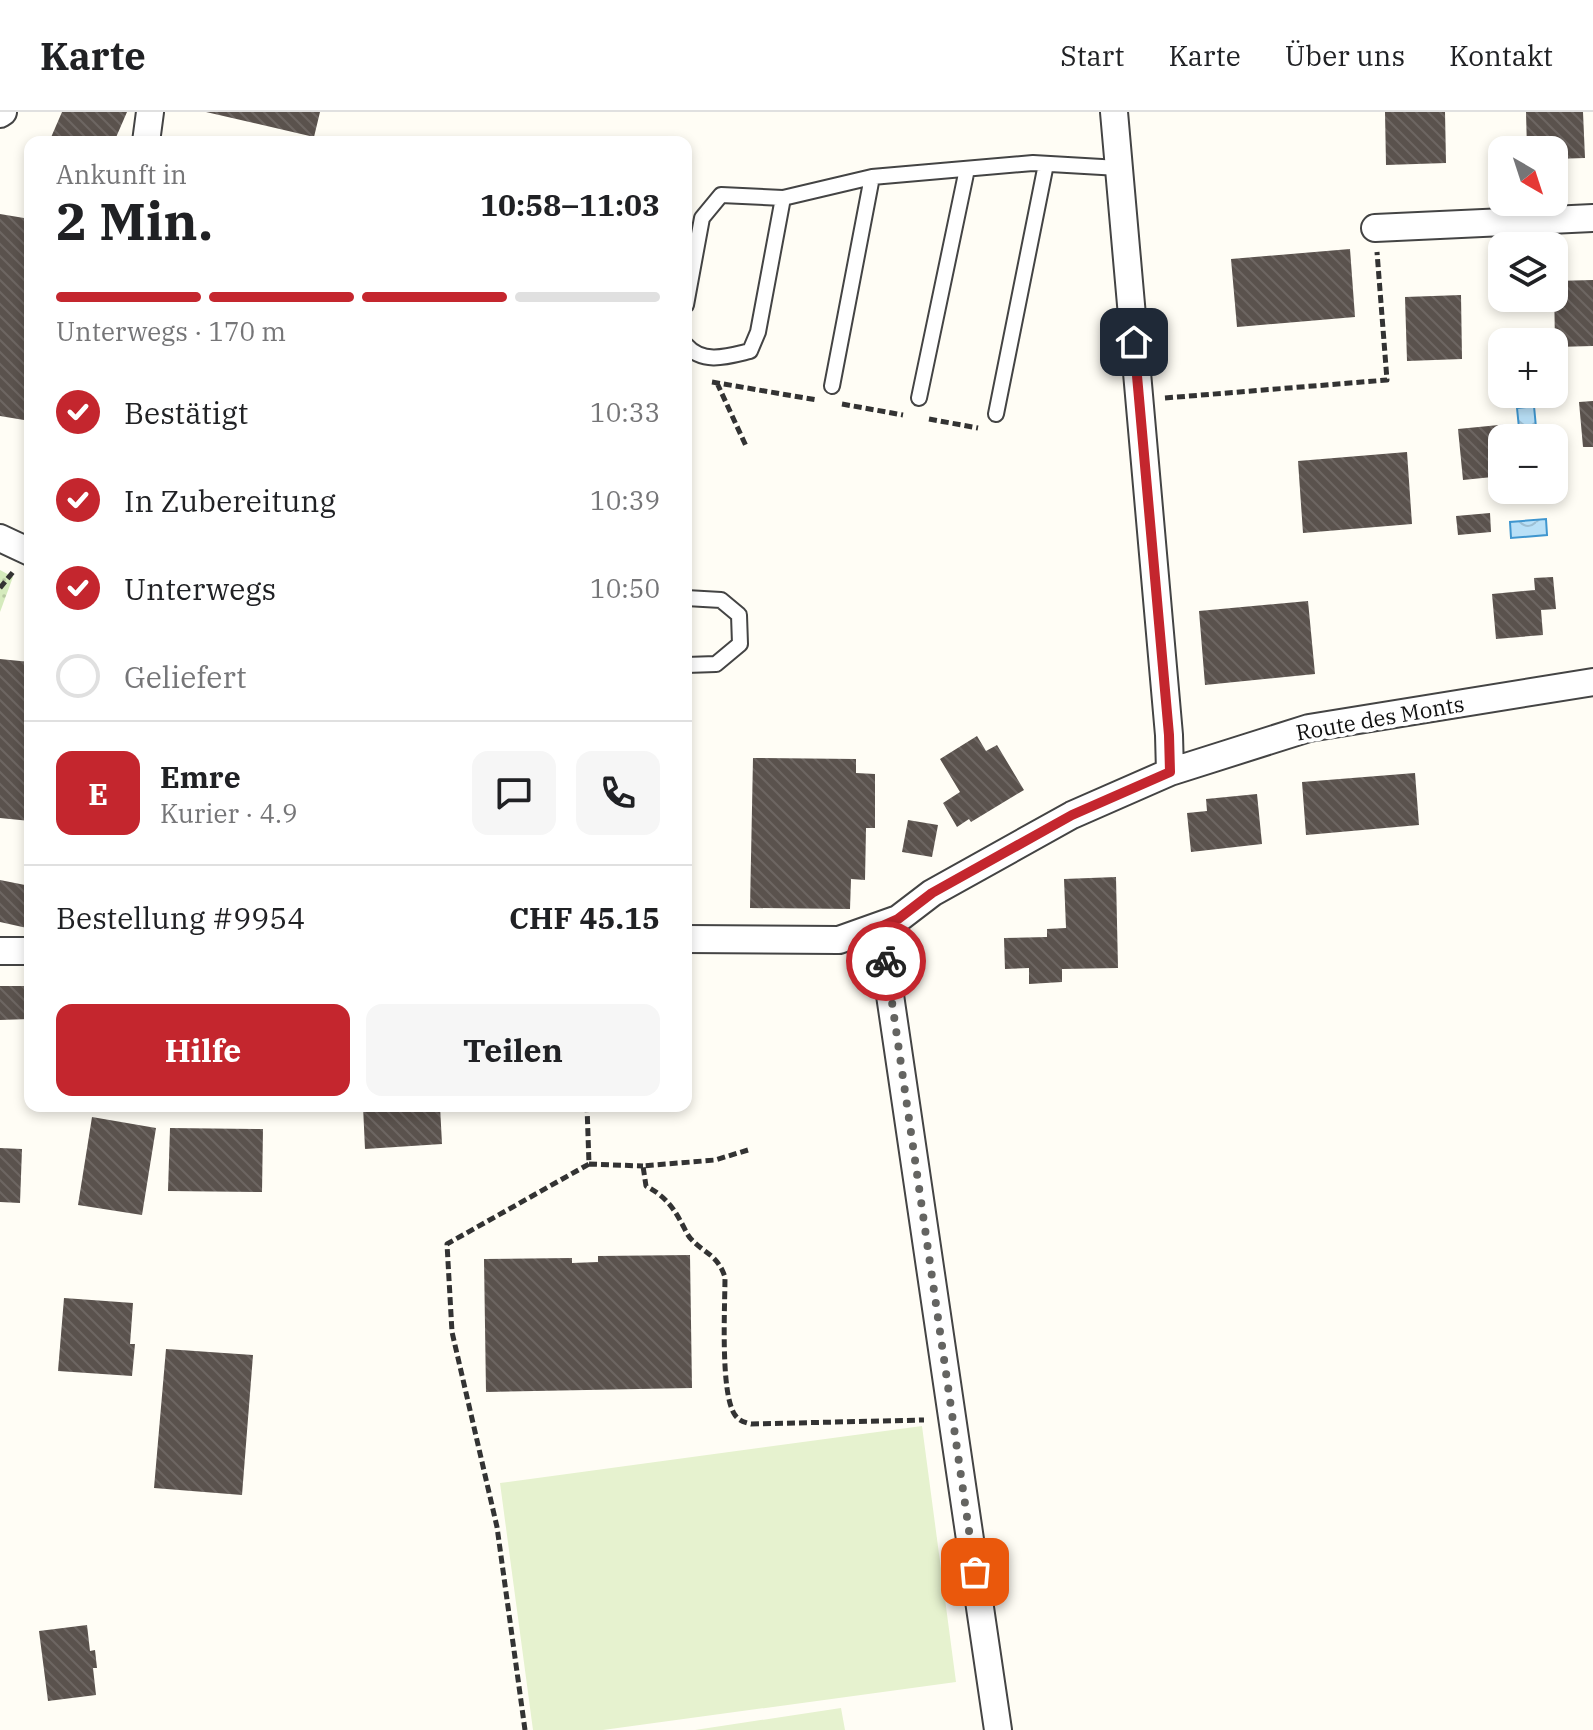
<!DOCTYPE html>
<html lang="de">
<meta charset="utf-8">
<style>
:root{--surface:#fff;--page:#f6f6f6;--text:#202124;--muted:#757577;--line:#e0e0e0;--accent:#c4262e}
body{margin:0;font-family:"IBM Plex Serif",serif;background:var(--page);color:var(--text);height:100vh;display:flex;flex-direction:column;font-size:30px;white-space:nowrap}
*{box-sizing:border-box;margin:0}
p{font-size:26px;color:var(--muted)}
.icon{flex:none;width:44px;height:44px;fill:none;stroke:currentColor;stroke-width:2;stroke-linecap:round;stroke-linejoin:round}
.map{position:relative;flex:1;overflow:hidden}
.details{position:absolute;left:24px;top:24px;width:668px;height:976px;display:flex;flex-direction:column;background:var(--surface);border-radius:16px;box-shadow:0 4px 12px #0003}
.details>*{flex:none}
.needle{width:52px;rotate:141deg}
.fabs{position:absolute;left:1488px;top:24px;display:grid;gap:16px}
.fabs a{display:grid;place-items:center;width:80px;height:80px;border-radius:16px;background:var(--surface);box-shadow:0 4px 12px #0003;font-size:40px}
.pin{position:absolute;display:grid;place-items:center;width:68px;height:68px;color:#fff;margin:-34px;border-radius:16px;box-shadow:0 4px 12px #0006}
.courier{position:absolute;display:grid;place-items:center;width:80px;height:80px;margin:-40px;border:6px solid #c4262e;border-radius:50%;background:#fff;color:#222;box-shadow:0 2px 10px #0007}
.summary em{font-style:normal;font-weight:800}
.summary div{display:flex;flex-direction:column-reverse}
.summary{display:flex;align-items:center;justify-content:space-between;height:136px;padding:0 32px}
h1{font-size:52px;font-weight:800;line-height:60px}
.bar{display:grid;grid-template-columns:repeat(4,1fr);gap:12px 8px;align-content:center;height:96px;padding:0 32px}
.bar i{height:10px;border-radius:6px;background:var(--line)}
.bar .current{background:var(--accent)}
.bar p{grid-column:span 4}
.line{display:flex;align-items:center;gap:20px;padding:0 32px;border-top:2px solid var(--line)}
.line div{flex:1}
.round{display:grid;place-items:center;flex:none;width:84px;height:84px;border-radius:16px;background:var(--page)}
ol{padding:0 32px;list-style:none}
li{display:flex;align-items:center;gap:24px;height:88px}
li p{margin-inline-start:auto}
li .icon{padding:8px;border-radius:50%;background:var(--accent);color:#fff;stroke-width:4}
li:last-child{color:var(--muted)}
li i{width:44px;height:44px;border:4px solid var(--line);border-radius:50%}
.action{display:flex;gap:16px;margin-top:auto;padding:16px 32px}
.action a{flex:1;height:92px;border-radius:16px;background:var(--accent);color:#fff;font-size:32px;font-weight:800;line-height:92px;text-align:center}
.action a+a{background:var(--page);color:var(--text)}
header{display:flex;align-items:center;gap:48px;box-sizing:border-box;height:112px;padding:0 40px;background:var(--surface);border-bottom:2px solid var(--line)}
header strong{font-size:38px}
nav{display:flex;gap:44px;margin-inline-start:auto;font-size:28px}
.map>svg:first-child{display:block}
</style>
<header>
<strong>Karte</strong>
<nav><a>Start</a><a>Karte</a><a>Über uns</a><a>Kontakt</a></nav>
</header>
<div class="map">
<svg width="1593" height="1618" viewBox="0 0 1593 1618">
<defs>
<pattern id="green-dots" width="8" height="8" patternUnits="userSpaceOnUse" patternTransform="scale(2)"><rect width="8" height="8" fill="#d5ebbd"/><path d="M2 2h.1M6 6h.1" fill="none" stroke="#b6c8a1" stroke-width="1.8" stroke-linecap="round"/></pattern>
<pattern id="water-waves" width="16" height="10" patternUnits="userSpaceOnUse" patternTransform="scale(2)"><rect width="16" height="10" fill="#b9e0f7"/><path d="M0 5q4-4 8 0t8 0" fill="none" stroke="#9ebfd3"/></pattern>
<pattern id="building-back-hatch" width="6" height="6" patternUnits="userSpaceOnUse" patternTransform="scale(2)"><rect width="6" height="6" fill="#5a524d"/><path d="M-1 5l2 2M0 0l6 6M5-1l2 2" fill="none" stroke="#6d6662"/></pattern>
</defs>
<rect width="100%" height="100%" fill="#fffdf5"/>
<path fill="url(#green-dots)" d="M0 458 13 465 0 500Z"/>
<path fill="#e6f2cf" d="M922 1314 956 1570 603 1618H533L500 1371Z
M841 1596 845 1618H695Z"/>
<path fill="url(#water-waves)" stroke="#3f96cf" stroke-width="2" d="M1534 294 1537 326H1520L1517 296Z
M1546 407 1547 423 1511 426 1510 410Z"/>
<path fill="url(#building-back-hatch)" d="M62 0H127L114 30H49Z
M206 0H320L314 25Z
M1385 0H1445L1446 51 1386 53Z
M1526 0H1583L1585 46 1554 47V38H1527Z
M0 102 30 107V309L0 304Z
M1350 137 1355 205 1237 215 1231 147Z
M1593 168V234L1555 235 1554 169Z
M1461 183 1462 247 1407 249 1405 185Z
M1593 289V335H1583L1579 290Z
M1509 312 1510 326H1502V364L1463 368 1458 317Z
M1407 340 1412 412 1303 421 1298 349Z
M1490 401 1491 420 1458 423 1456 404Z
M1553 465 1556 497 1541 498 1543 523 1496 527 1492 482 1535 478 1534 466Z
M1308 489 1315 562 1205 573 1199 499Z
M0 547 30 550V709L0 706Z
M977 624 986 639 997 633 1024 678 971 710 969 707 957 715 943 691 960 680 940 647Z
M753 646 856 647V661L875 662V716H866L865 768 851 767 850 797 750 796Z
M1415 661 1419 713 1306 723 1302 670Z
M1257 682 1262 732 1191 740 1187 701 1207 699 1206 687Z
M908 708 938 713 932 745 902 740Z
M1116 765 1118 856 1062 857V870L1029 872V856L1005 857 1004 826 1047 825V817L1066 816 1064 767Z
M0 768 30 774 27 816 0 810Z
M0 874H30V907L0 908Z
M363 994H440L442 1032 365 1037Z
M92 1005 156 1016 142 1103 78 1093Z
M170 1016 263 1017 262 1080 168 1079Z
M0 1036 22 1037 20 1091 0 1090Z
M690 1143 692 1276 486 1280 484 1147 572 1146V1151L598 1150V1144Z
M64 1186 133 1191 130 1232H135L132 1264 58 1259Z
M166 1237 253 1243 242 1383 154 1376Z
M87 1513 90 1539 95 1538 97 1556H93L96 1583 48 1589 39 1519Z"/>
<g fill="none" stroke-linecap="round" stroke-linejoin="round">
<defs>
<path id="service" d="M686 193 702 106 721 83 783 86 872 65 1033 51 1119 56
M686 233C703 253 729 244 750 239L758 220 783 86
M832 274 872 65
M919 286 967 57
M996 302 1046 52
M686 486 721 488 739 503 740 532 716 552 686 553"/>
<path id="minor" d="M1114 0 1169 623 1170 660
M0 2 3 0
M146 30 150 0
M1375 116 1593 106
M0 426 30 440
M880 815 998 1618
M686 827 839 828 898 807 932 781 1072 703 1170 660 1309 616 1593 570
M0 839H30"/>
</defs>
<use href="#service" stroke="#444" stroke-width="18"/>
<use href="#minor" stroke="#444" stroke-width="30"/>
<path stroke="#333" stroke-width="5" stroke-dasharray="8 4" stroke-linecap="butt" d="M712 270 817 288
M717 271 746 334
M1165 286 1387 268 1377 140
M842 292 903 303
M929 307 978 316
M0 476 13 460
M748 1038 715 1048 643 1054 646 1074C663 1083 672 1093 681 1110 684 1115 687 1123 691 1127 705 1142 717 1142 725 1165 725 1194 720 1282 735 1303 739 1309 744 1310 751 1312L924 1308
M589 1052 643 1054
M525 1618 497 1415 452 1220 447 1132 589 1052 587 994"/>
<use href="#service" stroke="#fff" stroke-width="14"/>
<use href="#minor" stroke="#fff" stroke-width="26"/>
</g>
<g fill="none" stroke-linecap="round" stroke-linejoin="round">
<path stroke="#646461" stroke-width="8" stroke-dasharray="0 14.4" d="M886 849 975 1460"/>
<path stroke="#c4262e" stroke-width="10" d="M886 849 880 815 898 807 932 781 1072 703 1170 660 1169 623 1134 230"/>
</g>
<g text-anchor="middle" stroke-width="8" stroke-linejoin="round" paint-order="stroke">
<g font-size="22" fill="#111" stroke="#fff">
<text transform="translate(1380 606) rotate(-10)" y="8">Route des Monts</text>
</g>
</g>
</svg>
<div class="fabs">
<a><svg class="needle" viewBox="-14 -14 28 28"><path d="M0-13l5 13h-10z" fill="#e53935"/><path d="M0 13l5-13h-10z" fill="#757577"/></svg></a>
<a><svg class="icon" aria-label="layers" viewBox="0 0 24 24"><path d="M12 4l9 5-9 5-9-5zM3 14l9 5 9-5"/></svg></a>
<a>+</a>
<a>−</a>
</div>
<div class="pin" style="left:975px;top:1460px;background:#ea580c"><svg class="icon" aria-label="bag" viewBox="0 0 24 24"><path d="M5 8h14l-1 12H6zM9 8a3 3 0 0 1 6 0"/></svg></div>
<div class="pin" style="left:1134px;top:230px;background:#1f2937"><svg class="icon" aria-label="home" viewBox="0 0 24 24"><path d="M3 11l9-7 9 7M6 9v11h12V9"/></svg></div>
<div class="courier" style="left:886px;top:849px"><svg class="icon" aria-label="bike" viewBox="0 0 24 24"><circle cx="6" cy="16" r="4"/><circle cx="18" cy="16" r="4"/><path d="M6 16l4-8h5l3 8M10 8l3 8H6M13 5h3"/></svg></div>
<section class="details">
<div class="summary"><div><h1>2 Min.</h1><p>Ankunft in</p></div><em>10:58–11:03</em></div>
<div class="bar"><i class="current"></i><i class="current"></i><i class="current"></i><i></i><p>Unterwegs · 170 m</p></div>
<ol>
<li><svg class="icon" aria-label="check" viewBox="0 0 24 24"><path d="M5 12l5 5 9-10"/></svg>Bestätigt<p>10:33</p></li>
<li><svg class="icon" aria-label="check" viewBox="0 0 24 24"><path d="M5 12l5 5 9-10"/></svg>In Zubereitung<p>10:39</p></li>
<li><svg class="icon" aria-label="check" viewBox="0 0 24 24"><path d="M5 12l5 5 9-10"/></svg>Unterwegs<p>10:50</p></li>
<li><i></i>Geliefert</li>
</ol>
<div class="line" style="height:144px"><b class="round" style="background:var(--accent);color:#fff">E</b><div><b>Emre</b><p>Kurier · 4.9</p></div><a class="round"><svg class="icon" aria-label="chat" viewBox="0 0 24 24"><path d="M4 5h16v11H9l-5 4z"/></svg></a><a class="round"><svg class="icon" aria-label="phone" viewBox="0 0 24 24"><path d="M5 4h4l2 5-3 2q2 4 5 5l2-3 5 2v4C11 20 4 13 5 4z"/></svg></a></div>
<div class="line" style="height:104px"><div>Bestellung #9954</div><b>CHF 45.15</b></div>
<div class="action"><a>Hilfe</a><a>Teilen</a></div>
</section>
</div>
